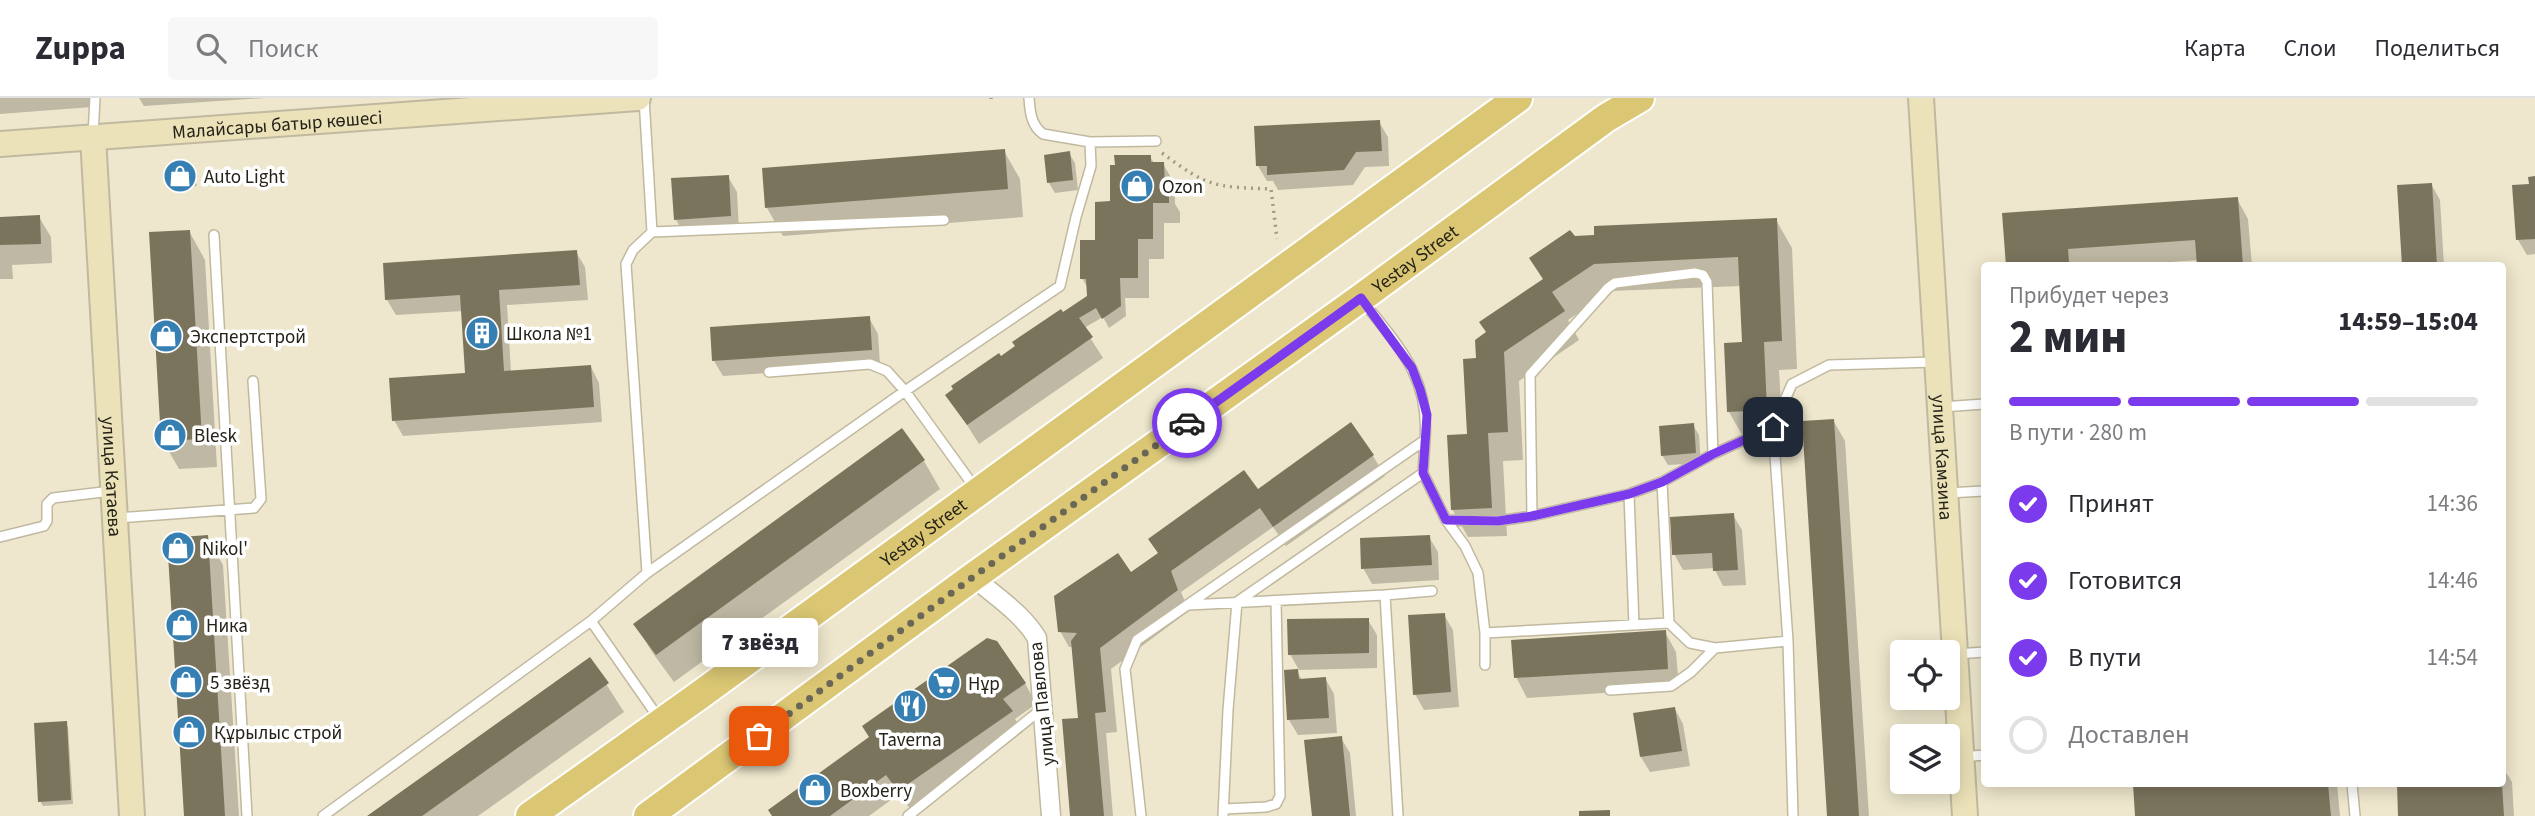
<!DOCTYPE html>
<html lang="ru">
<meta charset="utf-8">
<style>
:root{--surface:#fff;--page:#f7f7f7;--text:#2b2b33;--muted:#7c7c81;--line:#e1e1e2;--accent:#7c3aed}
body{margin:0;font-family:"Source Sans 3",sans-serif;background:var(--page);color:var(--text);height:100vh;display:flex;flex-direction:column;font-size:26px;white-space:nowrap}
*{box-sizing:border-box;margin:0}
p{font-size:23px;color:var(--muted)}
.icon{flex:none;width:38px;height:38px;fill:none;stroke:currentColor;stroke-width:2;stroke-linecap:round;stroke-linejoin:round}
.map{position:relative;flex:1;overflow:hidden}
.details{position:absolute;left:1981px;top:164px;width:525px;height:525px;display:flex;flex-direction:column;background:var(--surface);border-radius:7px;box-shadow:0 4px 18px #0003}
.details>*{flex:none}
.buttons{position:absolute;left:1890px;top:542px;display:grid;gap:14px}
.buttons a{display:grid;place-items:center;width:70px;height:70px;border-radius:7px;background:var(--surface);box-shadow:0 4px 18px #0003;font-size:35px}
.pin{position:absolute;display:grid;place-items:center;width:60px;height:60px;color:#fff;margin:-30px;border-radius:14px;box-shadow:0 4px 10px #0006}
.courier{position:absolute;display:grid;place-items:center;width:70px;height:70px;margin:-35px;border:5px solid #7c3aed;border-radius:50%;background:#fff;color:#222;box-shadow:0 2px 9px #0007}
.bubble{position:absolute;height:49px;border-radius:7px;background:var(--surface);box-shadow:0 4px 18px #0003;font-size:23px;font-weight:800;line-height:49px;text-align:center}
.overview em{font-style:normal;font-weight:800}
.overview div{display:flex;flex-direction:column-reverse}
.overview{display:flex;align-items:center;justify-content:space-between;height:119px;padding:0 28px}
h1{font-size:46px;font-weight:800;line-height:52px}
.bar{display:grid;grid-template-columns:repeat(4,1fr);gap:10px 7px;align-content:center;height:84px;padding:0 28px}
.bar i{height:9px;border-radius:5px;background:var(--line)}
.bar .current{background:var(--accent)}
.bar p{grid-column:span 4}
ol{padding:0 28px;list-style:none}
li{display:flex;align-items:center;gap:21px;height:77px}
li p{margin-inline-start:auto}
li .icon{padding:7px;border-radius:50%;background:var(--accent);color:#fff;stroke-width:4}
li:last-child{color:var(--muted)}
li i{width:38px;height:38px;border:4px solid var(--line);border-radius:50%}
header{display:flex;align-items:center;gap:42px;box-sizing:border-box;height:98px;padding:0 35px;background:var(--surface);border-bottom:2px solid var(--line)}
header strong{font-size:33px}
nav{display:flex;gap:38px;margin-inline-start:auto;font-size:24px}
.search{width:490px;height:63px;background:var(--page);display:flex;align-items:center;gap:18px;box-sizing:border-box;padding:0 24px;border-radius:7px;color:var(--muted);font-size:26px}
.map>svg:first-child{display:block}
</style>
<header>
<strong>Zuppa</strong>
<div class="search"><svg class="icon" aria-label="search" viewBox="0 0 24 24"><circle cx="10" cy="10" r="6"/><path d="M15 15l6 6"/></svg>Поиск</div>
<nav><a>Карта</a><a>Слои</a><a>Поделиться</a></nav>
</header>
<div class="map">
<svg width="2535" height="718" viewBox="0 0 2535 718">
<rect width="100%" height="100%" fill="#eee7cd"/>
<path fill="#0003" d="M0 0H92V9L0 16Z
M139 0H265L144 8Z
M1379 24 1388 39 1389 68 1365 69 1353 87 1278 92 1273 83H1267L1258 68Z
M1004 53 1020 81 1023 119 783 138 767 110Z
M1069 55 1075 65 1078 92 1055 95 1049 85Z
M1150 59 1155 66H1163L1175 86V106L1180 114V125H1164V161H1149V200H1125L1126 218 1109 230 1103 219 1084 230 1103 260 979 346 948 297 1089 199V192L1082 180 1112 105Z
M193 72 197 88 172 90 169 86Z
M728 79 737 94 739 133 685 137 676 122Z
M2535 80V156L2527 157 2518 142Z
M2431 86 2440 102 2444 168H2403Z
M2237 101 2248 121 2252 168H2198V162L2117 168H2008Z
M39 119 51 139 52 165 12 167 13 181H0V120Z
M1776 122 1792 150 1797 271 1779 272 1783 340 1745 342 1729 314 1743 246 1741 188 1610 193 1568 222 1579 242 1519 283 1523 362 1503 363 1507 438 1468 439 1452 411 1468 338 1478 262 1544 183 1531 160 1574 140Z
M189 133 205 162 217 369 179 371 163 343Z
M576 154 585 169 588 202 507 207 511 274 591 269 599 285 602 324 403 338 394 322 467 277 463 213 396 217 387 202 385 166Z
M869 220 878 236 880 267 723 278 714 263Z
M1833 322 1845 343 1869 718H1829Z
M1693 327 1699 337 1701 365 1668 367 1662 357Z
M1373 358 1385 378 1286 448 1273 429 1181 494 1189 513 1111 571 1117 634 1106 635 1113 718H1072L1080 621 1073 549H1069L1060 533 1131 477 1258 393Z
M924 363 940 391 674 584 652 554 635 526Z
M1733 417 1742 432 1746 487 1723 488 1714 470 1683 472 1674 456Z
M207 439 223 467 239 718H186Z
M1429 439 1438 454 1439 482 1372 486 1363 470Z
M1444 517 1453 532 1459 609 1424 612 1415 596Z
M1368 522 1377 537V570L1299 572 1290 556Z
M1665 534 1676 554 1679 590 1527 600 1516 579Z
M590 561 624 614 478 718H370Z
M1297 573 1302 582 1325 580 1334 596 1337 635 1298 637 1289 622 1286 574Z
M1025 585 1036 606 1015 621 1023 634 911 712 899 696 869 718H773Z
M1675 611 1683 626 1690 668 1650 674 1641 659Z
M66 625 68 629 73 706 43 708 40 703Z
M1341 640 1350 655 1356 718H1313Z
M2502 668 2512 684 2514 718H2400L2398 686H2502Z
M2135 686H2337L2340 718H2137Z"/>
<path fill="#7b745d" d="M1380 22 1382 53 1356 54 1344 72 1267 77V68H1256L1254 28Z
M1005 51 1008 91 765 110 762 70Z
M1070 53 1073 82 1047 85 1044 57Z
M1114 57H1151V64H1164L1165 92H1169V105H1153V141H1138V180H1120L1121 208 1102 221 1096 210 1079 220 1093 239 967 327 945 297 953 291 951 288 999 255 1001 258 1015 248 1012 244 1061 211 1063 214 1087 198 1086 181H1080V142H1095V104L1110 103V67H1115Z
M194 71 195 84 168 86 167 73Z
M729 77 731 118 674 122 671 80Z
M2535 78V141L2516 142 2512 87 2529 86 2528 79Z
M2432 85 2437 168H2402L2397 87Z
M2238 99 2243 168H2197L2195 142 2068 151 2069 164 2051 165V168H2006L2002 115Z
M40 117 41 146 0 147V119Z
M1777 120 1782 243 1764 244 1767 312 1727 314 1724 245 1742 244 1738 159 1594 166 1552 194 1565 213 1504 254 1508 334 1488 335 1492 410 1451 412 1447 337 1467 336 1463 261 1476 260 1475 242 1486 234 1479 224 1543 181 1529 160 1570 132 1575 138 1594 137V128Z
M190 132 202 341 161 343 149 134Z
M577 152 580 187 499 192 504 273 591 267 594 309 392 323 389 280 465 275 460 197 385 202 383 165Z
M870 218 872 252 712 263 710 229Z
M1834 321 1859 718H1827L1802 323Z
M1351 324 1374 357 1273 429 1260 410 1171 473 1178 492 1100 550 1106 614 1095 615 1104 718H1070L1062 621 1078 620 1071 543 1077 535 1058 534 1054 498 1118 455 1131 474 1158 455 1148 441 1244 372 1258 391Z
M1694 325 1696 355 1661 358 1659 328Z
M902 330 925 362 656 557 633 526Z
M1734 415 1738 472 1713 473 1712 455 1672 457 1670 419Z
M208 437 225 718H184L167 440Z
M1430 437 1432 467 1361 471 1360 440Z
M1445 515 1451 594 1413 597 1408 517Z
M1369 520V555L1288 557 1287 521Z
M1666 532 1668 571 1514 580 1511 542Z
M987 540 997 543 1026 585 1003 601 1013 613 898 693 886 677 830 718H772L768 712 869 639 862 628Z
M590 559 609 585 422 718H367Z
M1298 571 1299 581 1326 579 1329 620 1287 622 1284 572Z
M1675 609 1682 653 1640 659 1633 615Z
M67 623 71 702 38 704 34 625Z
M1342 638 1350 718H1312L1304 642Z
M2133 686H2328L2331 718H2135Z
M2397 686H2502L2504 718H2398Z
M1610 712V718H1579V713Z"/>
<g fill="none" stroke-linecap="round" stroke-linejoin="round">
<defs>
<path id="lane" d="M93 37 95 0
M1090 44 1156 43
M652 134 944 122
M214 137 247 718
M769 274 870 266 887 273 905 293 1060 188 1076 119 1091 68 1090 44 1043 36C1031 27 1030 14 1029 0
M1942 309 1984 306
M1425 342 1423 375 1446 422 1498 423 1532 418 1629 396 1662 384 1713 356 1773 329 1792 286 1829 267 1936 264
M1947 395 1984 393
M1629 396 1634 527
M1532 418 1530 277 1608 190 1615 185 1695 175 1703 177 1707 184 1713 356
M117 420 254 410 261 401 253 283
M1446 422 1465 448 1478 475 1485 535 1669 525 1662 384
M0 439 44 428 47 423V406L53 400 111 393
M647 475 905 293 975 390
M1385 497 1432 493
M1189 507 1385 497 1398 718
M591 523 660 622
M1669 525 1690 545 1715 550 1788 543 1773 329
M1485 535V567
M1788 543 1793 718
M1957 556 1984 554
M1610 592 1671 588 1691 574 1715 550
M1962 659 1984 657
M2352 686 2355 718
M1224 711 1266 709 1276 706 1280 698 1276 503
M323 718 591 523 647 475 626 166 633 152 652 134 644 0
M908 718 1043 610
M1141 718 1125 571 1137 542 1425 342C1430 279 1399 249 1362 202
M1223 718 1228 612 1237 504 1423 375"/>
<path id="street" d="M973 479C995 498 1022 515 1037 540L1051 718"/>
<g id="secondary">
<path id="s1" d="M1921 0 1965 718"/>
<path id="s2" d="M93 39 132 718"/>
<path id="s3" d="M0 46 638 0"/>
</g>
<g id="primary">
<path id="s4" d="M530 718 697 599 1518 0"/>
<path id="s5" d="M648 718 973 479 1361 200 1606 20 1640 0"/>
</g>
</defs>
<use href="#lane" stroke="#c0b9a0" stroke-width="12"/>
<use href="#street" stroke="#c0b9a0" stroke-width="21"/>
<use href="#secondary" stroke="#c0b9a0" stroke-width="28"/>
<use href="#primary" stroke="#fff" stroke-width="32"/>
<path stroke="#a09a86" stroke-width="3.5" stroke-dasharray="2 5" stroke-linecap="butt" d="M991 0V1
M1162 55C1208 89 1214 89 1271 91L1277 141"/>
<use href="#lane" stroke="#fff" stroke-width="9"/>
<use href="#street" stroke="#fff" stroke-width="18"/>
<use href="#secondary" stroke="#ece2b9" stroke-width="24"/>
<use href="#primary" stroke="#dac673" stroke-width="28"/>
</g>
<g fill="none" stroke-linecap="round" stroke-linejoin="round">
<path stroke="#6b6757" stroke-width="7" stroke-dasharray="0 12.6" d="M759 638 973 479 1187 325"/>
<path stroke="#7c3aed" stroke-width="9" d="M1187 325 1361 200 1412 270 1420 291 1427 317 1423 375 1446 422 1498 423 1532 418 1629 396 1662 384 1713 356 1773 329"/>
</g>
<defs>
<symbol id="shop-disc" viewBox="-11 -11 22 22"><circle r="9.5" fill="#357fb3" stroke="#fff"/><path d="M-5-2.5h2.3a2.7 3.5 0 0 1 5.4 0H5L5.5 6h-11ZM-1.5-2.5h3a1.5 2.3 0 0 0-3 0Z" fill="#fff"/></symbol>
<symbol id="building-disc" viewBox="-11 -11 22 22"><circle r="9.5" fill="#357fb3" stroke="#fff"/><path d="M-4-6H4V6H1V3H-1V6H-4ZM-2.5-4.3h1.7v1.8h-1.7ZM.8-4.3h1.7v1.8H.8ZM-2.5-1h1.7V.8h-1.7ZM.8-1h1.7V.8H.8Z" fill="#fff"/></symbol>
<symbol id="supermarket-disc" viewBox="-11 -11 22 22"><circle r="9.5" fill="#357fb3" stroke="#fff"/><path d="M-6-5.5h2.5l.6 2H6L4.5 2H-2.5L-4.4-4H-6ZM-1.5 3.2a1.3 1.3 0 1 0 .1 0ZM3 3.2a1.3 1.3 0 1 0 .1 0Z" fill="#fff"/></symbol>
<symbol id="restaurant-disc" viewBox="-11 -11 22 22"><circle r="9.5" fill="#357fb3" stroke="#fff"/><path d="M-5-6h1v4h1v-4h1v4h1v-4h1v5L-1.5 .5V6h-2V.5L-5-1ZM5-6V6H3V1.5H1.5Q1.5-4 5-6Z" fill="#fff"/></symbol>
</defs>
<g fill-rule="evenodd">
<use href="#shop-disc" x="161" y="59" width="38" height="38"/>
<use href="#shop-disc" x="1118" y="69" width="38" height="38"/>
<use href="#building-disc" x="463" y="216" width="38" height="38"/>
<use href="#shop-disc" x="147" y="219" width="38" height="38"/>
<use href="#shop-disc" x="151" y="318" width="38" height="38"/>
<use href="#shop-disc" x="159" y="431" width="38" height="38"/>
<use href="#shop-disc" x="163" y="508" width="38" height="38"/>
<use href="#shop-disc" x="167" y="565" width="38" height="38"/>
<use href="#supermarket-disc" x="925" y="566" width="38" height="38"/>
<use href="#restaurant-disc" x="891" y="589" width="38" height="38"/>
<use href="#shop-disc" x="170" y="615" width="38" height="38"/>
<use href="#shop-disc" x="796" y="673" width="38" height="38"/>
</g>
<g text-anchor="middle" stroke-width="7" stroke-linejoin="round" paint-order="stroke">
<g font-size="19" fill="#252218" stroke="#fff">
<text dy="7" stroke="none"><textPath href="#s3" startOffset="278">Малайсары батыр көшесі</textPath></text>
<text dy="7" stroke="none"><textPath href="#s5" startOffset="948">Yestay Street</textPath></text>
<text dy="7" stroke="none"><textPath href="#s1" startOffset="360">улица Камзина</textPath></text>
<text dy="7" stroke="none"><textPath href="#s2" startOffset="340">улица Катаева</textPath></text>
<text dy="7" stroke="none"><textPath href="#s4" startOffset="485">Yestay Street</textPath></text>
<text transform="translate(1041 606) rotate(-96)" y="7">улица Павлова</text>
</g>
<g font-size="19" fill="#252218" stroke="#fff" text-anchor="start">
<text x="204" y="85">Auto Light</text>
<text x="1162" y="95">Ozon</text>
<text x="506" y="242">Школа №1</text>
<text x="190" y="245">Экспертстрой</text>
<text x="194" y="344">Blesk</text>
<text x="202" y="457">Nikol'</text>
<text x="206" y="534">Ника</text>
<text x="210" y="591">5 звёзд</text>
<text x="968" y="592">Нұр</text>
<text x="214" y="641">Құрылыс строй</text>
<text x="910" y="648" text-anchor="middle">Taverna</text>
<text x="840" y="699">Boxberry</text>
</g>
</g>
</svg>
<div class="buttons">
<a><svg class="icon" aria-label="locate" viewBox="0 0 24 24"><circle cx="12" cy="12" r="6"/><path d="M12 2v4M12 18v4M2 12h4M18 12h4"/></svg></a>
<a><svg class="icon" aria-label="layers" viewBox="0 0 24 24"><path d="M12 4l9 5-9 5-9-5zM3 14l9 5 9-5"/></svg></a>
</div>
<div class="pin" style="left:759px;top:638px;background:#ea580c"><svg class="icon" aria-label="bag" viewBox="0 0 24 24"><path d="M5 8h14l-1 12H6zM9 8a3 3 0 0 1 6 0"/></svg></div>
<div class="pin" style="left:1773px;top:329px;background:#1f2937"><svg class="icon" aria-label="home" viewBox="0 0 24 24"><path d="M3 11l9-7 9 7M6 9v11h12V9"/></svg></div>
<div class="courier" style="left:1187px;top:325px"><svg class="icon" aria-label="car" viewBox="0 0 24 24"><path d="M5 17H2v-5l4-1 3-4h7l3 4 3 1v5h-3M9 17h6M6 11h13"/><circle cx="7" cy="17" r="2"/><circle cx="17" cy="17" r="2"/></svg></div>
<div class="bubble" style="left:702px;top:520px;width:116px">7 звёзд</div>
<section class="details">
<div class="overview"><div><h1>2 мин</h1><p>Прибудет через</p></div><em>14:59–15:04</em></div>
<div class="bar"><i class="current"></i><i class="current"></i><i class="current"></i><i></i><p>В пути · 280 m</p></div>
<ol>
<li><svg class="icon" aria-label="check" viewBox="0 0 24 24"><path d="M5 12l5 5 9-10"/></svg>Принят<p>14:36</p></li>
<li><svg class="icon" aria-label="check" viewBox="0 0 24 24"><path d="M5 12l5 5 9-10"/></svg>Готовится<p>14:46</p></li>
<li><svg class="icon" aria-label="check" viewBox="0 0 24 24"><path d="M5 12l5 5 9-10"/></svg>В пути<p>14:54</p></li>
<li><i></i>Доставлен</li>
</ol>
</section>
</div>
